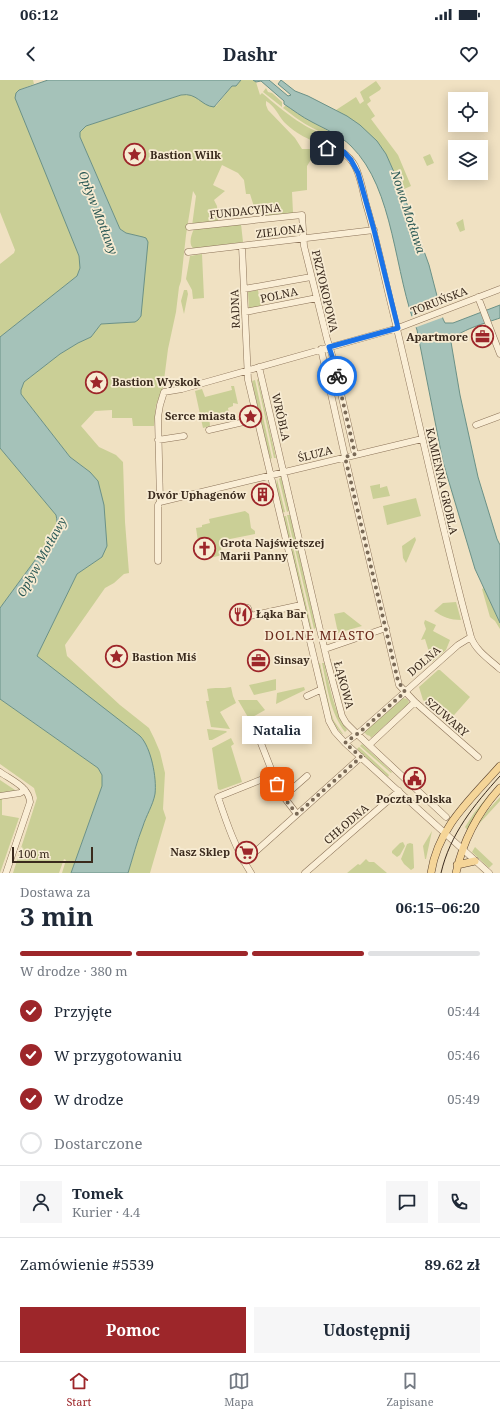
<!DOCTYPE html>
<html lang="pl">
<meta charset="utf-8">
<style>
:root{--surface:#fff;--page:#f6f6f7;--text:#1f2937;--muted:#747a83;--line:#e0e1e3;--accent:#9d262a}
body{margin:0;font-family:"Noto Serif",serif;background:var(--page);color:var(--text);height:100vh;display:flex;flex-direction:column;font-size:15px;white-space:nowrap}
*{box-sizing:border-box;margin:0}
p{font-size:13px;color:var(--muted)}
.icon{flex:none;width:22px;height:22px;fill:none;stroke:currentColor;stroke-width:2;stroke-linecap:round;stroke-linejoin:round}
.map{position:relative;height:793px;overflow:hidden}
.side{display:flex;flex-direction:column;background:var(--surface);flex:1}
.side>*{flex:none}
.controls{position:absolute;left:448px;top:12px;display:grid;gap:8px}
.controls a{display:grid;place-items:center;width:40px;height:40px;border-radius:0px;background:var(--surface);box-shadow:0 2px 10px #0003;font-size:20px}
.scale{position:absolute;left:12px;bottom:10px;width:81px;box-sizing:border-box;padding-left:4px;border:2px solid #3a2a1d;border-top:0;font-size:11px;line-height:14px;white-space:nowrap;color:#3a2a1d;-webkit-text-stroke:3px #f7ebd2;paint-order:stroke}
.pin{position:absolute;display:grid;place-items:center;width:34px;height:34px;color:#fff;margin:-17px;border-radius:8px;box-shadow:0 2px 6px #0006}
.courier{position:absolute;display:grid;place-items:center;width:40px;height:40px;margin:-20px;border:3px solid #1a73e8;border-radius:50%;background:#fff;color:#222;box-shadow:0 1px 5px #0007}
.bubble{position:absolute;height:28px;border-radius:0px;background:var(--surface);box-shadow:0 2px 10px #0003;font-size:13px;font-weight:700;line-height:28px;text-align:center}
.head em{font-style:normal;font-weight:700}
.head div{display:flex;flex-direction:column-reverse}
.head{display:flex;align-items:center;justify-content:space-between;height:68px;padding:0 20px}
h1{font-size:26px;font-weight:700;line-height:30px}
.bar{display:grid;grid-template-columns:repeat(4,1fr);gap:6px 4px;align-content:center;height:48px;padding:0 20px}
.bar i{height:5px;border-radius:3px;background:var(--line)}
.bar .on{background:var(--accent)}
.bar p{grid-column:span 4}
.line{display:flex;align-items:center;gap:10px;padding:0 20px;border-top:1px solid var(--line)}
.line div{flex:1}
.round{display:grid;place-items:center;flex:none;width:42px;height:42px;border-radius:0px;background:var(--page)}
ol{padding:0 20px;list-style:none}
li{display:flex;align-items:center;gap:12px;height:44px}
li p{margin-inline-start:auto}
li .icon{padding:4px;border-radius:50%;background:var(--accent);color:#fff;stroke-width:4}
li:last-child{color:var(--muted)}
li i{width:22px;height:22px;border:2px solid var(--line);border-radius:50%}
.cta{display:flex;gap:8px;margin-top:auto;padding:8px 20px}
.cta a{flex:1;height:46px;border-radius:0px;background:var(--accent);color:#fff;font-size:16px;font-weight:700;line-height:46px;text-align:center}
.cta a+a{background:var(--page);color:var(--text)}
.status{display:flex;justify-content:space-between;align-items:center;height:28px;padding:0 20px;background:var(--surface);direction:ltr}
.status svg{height:11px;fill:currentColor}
header{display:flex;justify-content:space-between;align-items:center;height:52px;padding:0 20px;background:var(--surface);font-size:18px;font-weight:700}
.tab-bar{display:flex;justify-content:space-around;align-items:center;height:56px;border-top:1px solid var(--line);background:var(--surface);font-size:11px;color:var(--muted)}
.tab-bar a{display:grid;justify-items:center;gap:2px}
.tab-bar .on{color:var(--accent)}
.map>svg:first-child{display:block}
</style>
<div class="status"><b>06:12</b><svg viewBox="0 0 49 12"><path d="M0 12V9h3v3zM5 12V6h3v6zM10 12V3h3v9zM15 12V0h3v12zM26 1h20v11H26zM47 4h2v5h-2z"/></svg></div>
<header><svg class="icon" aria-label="back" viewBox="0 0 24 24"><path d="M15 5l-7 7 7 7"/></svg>Dashr<svg class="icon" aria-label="heart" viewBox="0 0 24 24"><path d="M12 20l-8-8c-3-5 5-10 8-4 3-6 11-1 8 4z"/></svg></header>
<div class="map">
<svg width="500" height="793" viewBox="0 0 500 793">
<rect width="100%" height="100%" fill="#f0e1c2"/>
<path fill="#cacf96" d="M0 0H33L34 4 19 10 81 182 80 188 77 196 0 257V184L14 173 15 170 0 132Z
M241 0H253L256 2 260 15 262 13C285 32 307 52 337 58L339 59 336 62 341 66 340 69C318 63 301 59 284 42 278 35 275 26 266 21V25L268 30 295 58 302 69H313L317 68 335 72 338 76 336 77 328 72 317 70 307 86V110L292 112 293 133 265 136 256 133 250 114H246L244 100 238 93 222 85 213 105 225 111 214 120 217 126 218 141 192 146 196 116 193 111 186 155 181 201 179 207 176 232 168 269 163 308 156 325 154 346H133L132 338H112V330L95 331 81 346 99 367 116 375 123 382 125 442 129 493 124 494 114 503 105 508 65 565 67 576 120 625 149 648 154 658 160 672 165 693 163 729 166 738 150 793H128L142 748 155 714 143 660 37 576 77 494 102 477 90 392 70 377 24 318 21 314V310L24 302 60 274 78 263 91 257 101 244 135 242 140 238 146 158 126 153 120 149 80 57V52L86 46 181 15C198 12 201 27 216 26L232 6H236Z
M376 1 381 8 380 10 369 17 371 21 367 24 375 36 371 39 398 75 411 106 402 110 386 74 360 45 336 30 356 17 360 24 364 21 360 12Z
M266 8 268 12 272 13 282 22V27L263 12Z
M286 25 297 33 337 56C319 55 297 39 283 28Z
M430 74 434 83 427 86 423 77Z
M463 139 465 150 460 152 456 143Z
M239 144H241L243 162 194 169C188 165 191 155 194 149Z
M202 174 204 218 193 219 192 210 186 199 190 176Z
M184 210H187L188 214 184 234 181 221Z
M258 210 261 227 249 230 248 212Z
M258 299 276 378H274L257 300Z
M255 300 272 378 270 379 253 306 252 301Z
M231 306H234L238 324 233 323V326L228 328 229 333 209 337 210 346 203 348 195 311 202 309 205 317 232 310Z
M0 368 56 435C57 444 57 449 52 457L0 528Z
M281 397 289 431 287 432 279 399Z
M277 399 285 432 282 433 276 406Z
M380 404V408L387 406 390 416 373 419 370 406Z
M416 418 421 436 387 445 383 426Z
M245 431 249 434 251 448 255 451V454L220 461 222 475 210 478 209 473 200 475 196 448 202 447V445L210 443 209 439Z
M287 435H290L316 548 314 549Z
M283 436H286L312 550H310Z
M415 457 416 460 406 483 403 478 402 466Z
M484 508 500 543V549L495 541 490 537 482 509Z
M456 522 461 540C450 540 443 537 434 531L443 523Z
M344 532 362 546 338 553 334 534Z
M425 540 436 545 433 551 450 560 446 570 432 582 425 559 421 560 426 549 424 543Z
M320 583 331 633 334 641 343 654H342C326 638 323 606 317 584Z
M322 583H324C330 606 333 630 347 650L345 652C330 632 327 607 322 583Z
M438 590H440L470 617 448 642 423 620 419 607Z
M276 599V610L254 615 249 605Z
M231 607 233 616 236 623 220 632 230 649 211 647 206 621H209L207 609C214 607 223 609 231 607Z
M304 607 305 610 276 624 277 613Z
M403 618 407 619 409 622 408 624 371 658 370 656 367 655 364 652Z
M0 619 98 688 102 695V706L71 793H62L66 780 64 779 59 793H13L37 718 34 708 0 684Z
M238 620H257L265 630 249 639Z
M272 640 276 649 261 656 258 649Z
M207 649 226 651 227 652 212 660H209Z
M231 658 234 664 231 666 242 702 220 710 218 709 212 668Z
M362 664 392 692 391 693 360 666Z
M359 667 389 695 388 697 357 669Z
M0 700 18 712 0 714Z
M488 716H490L468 751 465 747 474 733Z
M500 717V721L477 746 487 731Z
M0 718H2V735L19 738 0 793Z
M432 751 426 779H425L423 766Z
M403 762 405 766 400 775 397 777 392 773V771L400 763Z
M410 763 413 764 414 786V788L411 790 404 784 401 779 407 764Z
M475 767 493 784 489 788 472 772Z
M366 779 369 782H374L387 793H347L358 784 360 785Z"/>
<path fill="#a5c2b9" stroke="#6b9187" d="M48 0H241L236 6H232L214 27C201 26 197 12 181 15L86 46 80 52V57L120 149 126 153 143 157 146 158 148 162 141 236 138 240 135 242 101 244 91 257 78 263 60 274 24 302 21 310V314L24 318 70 377 90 392 98 401 104 425 107 466 102 477 77 494 37 576 140 656C151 667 157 698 155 714 153 725 146 736 143 746 137 761 133 777 128 793H71L102 706V695L98 688 0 619V528L52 457C57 449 58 444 56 435L0 368V257L77 196 80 188 79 176 15 18 16 13 19 10Z
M253 0H269L288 16 291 15 278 4 281 0 295 11 308 16 347 36 360 45 377 61 386 74 402 110 429 185 443 239 445 243H453L500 225V238C489 242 455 251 451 262L460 315 478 397 497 459 500 465V543L475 489 443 382 417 250C394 195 395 109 351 66 340 55 325 49 312 42 302 37 293 30 284 24V21L261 1 256 2Z"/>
<path fill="#f0e1c2" d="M441 225 444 237 414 248 410 237Z"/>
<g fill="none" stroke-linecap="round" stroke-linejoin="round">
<defs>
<path id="minor" d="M315 64C333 70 345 68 355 86 361 98 363 112 366 124 376 157 383 191 391 224 418 335 441 447 471 557 475 570 490 580 500 589
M189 147 302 135 304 166 327 259 332 275 355 374
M242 166 248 300 329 641 335 652 345 663 489 793
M188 172 374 150
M244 209 311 197
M478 217 500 274
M245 232 317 218
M321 269 345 377 399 605 415 622 478 677
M259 287 327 580 342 636 346 643 357 654 446 737
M476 345 500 336
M209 350 257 339
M158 360 184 356
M160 422 422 359
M158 481V425L160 422 158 337 160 325 164 312 182 309 398 248 500 209
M248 528 250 536 301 525
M325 569 386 548
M307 616 320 610
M257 653 280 712 297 734
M345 663 361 651 458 565 471 557
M369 665 415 622
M0 692C11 700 29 707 30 722L6 793
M0 716 20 713 25 710
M283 717 307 696
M244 782 361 677
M251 793C236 770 227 744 218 717L273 695
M305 793 399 711"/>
<path id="major" d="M457 785 475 781
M431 793C438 747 471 719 500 686
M456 793C463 761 478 732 500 708"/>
</defs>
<use href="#minor" stroke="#8b7258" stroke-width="7"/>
<use href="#major" stroke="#58402d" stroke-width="8"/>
<use href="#minor" stroke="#faeed6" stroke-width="6"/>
<use href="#major" stroke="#f5d598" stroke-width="7"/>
<path stroke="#3a2a1d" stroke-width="1" d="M441 793C450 754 474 725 500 696"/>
</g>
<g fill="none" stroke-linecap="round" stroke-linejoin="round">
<path stroke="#7a6a57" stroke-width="4" stroke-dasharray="0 7.2" d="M277 704 283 717 297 734 361 677 345 663 361 651 405 612 398 601 345 377 355 374 337 296"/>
<path stroke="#1a73e8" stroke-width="5" d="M327 68 344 72 351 80 358 93 374 150 398 248 329 267 332 276 337 296"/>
</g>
<defs>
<symbol id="sight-ring" viewBox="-11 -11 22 22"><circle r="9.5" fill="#f7ebd2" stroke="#9d262a" stroke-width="1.5"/><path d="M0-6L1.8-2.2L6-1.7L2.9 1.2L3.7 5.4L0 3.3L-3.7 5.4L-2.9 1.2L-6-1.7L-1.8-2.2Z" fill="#9d262a"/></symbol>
<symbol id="office-ring" viewBox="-11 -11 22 22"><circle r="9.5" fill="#f7ebd2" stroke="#9d262a" stroke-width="1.5"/><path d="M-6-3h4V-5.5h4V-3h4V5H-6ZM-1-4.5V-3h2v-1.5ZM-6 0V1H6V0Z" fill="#9d262a"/></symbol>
<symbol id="building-ring" viewBox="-11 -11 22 22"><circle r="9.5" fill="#f7ebd2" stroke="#9d262a" stroke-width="1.5"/><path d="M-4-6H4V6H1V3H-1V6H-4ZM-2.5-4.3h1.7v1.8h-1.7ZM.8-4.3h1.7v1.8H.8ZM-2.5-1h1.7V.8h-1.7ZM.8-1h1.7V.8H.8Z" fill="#9d262a"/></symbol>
<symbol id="church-ring" viewBox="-11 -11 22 22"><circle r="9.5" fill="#f7ebd2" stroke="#9d262a" stroke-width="1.5"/><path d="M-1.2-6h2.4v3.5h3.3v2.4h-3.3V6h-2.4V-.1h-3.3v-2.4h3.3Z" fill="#9d262a"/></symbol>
<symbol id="restaurant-ring" viewBox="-11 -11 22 22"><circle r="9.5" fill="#f7ebd2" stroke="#9d262a" stroke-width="1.5"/><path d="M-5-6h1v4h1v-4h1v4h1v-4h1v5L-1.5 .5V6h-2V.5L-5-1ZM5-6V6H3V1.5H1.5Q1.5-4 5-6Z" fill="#9d262a"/></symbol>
<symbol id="civic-ring" viewBox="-11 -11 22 22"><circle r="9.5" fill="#f7ebd2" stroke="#9d262a" stroke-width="1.5"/><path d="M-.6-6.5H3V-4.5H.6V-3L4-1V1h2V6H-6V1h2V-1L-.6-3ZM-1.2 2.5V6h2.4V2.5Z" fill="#9d262a"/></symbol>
<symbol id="supermarket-ring" viewBox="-11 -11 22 22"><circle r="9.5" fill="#f7ebd2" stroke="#9d262a" stroke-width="1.5"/><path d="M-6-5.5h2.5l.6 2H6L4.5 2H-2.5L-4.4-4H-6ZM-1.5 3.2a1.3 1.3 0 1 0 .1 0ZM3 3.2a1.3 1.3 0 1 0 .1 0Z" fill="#9d262a"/></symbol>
</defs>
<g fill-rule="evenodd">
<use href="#sight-ring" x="122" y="62" width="25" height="25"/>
<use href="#office-ring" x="470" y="244" width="25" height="25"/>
<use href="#sight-ring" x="84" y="290" width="25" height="25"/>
<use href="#sight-ring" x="238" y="324" width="25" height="25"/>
<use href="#building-ring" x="250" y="402" width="25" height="25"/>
<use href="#church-ring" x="192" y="456" width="25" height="25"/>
<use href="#restaurant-ring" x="228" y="522" width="25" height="25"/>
<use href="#sight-ring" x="104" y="564" width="25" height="25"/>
<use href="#office-ring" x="246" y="568" width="25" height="25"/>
<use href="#civic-ring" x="402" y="686" width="25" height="25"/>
<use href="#supermarket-ring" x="234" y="760" width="25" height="25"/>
</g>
<g text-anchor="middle" stroke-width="3.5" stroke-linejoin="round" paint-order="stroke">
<g font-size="11" font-weight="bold" fill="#3a2a1d" stroke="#f7ebd2" text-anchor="start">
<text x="150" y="79">Bastion Wilk</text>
<text x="468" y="261" text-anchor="end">Apartmore</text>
<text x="112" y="306">Bastion Wyskok</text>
<text x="236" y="340" text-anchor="end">Serce miasta</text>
<text x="246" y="419" text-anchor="end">Dwór Uphagenów</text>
<text x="220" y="467">Grota Najświętszej<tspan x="220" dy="13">Marii Panny</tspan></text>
<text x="256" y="538">Łąka Bar</text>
<text x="132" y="581">Bastion Miś</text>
<text x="274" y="584">Sinsay</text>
<text x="414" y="723" text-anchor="middle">Poczta Polska</text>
<text x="230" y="776" text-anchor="end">Nasz Sklep</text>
</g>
<g font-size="11" fill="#3a2a1d" stroke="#f7ebd2">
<text transform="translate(245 131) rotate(-6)" y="4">FUNDACYJNA</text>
<text transform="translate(280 151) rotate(-7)" y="4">ZIELONA</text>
<text transform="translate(325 211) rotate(77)" y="4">PRZYOKOPOWA</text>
<text transform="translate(279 215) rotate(-12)" y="4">POLNA</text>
<text transform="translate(439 221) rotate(-21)" y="4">TORUŃSKA</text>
<text transform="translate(235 229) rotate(-92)" y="4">RADNA</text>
<text transform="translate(281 337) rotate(77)" y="4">WRÓBLA</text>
<text transform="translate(315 374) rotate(-14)" y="4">ŚLUZA</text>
<text transform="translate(442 401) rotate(77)" y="4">KAMIENNA GROBLA</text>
<text transform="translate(424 581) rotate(-41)" y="4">DOLNA</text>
<text transform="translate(344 605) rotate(75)" y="4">ŁĄKOWA</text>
<text transform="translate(447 637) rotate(41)" y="4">SZUWARY</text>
<text transform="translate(346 744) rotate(-41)" y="4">CHŁODNA</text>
</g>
<g font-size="12" font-style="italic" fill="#2c5a56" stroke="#f7ebd2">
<text transform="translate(408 132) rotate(72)" y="4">Nowa Motława</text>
<text transform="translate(98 133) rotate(69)" y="4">Opływ Motławy</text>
<text transform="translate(42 477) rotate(-61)" y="4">Opływ Motławy</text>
</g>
<g font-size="13" letter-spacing="1" fill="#69291b" stroke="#f7ebd2">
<text x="320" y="560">DOLNE MIASTO</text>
</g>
</g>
</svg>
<div class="controls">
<a><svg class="icon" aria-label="locate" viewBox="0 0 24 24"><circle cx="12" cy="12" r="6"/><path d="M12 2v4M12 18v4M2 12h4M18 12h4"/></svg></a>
<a><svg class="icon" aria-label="layers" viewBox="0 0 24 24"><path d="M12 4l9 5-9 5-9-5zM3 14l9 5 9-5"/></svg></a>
</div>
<div class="scale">100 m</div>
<div class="pin" style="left:277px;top:704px;background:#ea580c"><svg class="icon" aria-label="bag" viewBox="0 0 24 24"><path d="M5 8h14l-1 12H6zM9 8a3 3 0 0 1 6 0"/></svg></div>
<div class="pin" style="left:327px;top:68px;background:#1f2937"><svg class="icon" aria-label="home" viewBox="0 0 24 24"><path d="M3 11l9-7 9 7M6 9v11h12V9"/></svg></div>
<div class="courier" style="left:337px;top:296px"><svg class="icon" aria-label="bike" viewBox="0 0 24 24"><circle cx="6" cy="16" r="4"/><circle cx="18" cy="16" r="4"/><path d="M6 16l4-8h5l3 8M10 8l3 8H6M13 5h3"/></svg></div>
<div class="bubble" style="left:242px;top:636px;width:70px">Natalia</div>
</div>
<section class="side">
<div class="head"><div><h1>3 min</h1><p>Dostawa za</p></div><em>06:15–06:20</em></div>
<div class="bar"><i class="on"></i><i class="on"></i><i class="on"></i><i></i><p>W drodze · 380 m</p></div>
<ol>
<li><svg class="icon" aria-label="check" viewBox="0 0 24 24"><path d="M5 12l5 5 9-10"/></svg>Przyjęte<p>05:44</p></li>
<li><svg class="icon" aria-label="check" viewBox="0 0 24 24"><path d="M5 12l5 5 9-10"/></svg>W przygotowaniu<p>05:46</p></li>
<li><svg class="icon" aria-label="check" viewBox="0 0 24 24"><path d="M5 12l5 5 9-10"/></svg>W drodze<p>05:49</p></li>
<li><i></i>Dostarczone</li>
</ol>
<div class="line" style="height:72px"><a class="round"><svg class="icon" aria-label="person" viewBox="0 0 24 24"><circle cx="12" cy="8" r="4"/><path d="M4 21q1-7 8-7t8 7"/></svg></a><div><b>Tomek</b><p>Kurier · 4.4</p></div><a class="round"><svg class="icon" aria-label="chat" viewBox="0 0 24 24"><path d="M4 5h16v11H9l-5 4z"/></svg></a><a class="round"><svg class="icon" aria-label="phone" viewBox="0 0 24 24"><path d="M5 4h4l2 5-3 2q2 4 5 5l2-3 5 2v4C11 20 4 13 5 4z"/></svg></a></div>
<div class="line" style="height:52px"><div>Zamówienie #5539</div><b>89.62 zł</b></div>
<div class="cta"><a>Pomoc</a><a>Udostępnij</a></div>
</section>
<nav class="tab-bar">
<a class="on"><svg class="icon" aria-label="home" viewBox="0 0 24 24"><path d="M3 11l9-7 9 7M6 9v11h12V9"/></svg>Start</a>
<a><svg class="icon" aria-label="map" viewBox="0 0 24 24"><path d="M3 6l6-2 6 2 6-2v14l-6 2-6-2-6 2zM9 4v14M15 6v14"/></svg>Mapa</a>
<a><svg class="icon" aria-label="saved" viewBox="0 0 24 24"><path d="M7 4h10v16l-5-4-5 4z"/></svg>Zapisane</a>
</nav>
